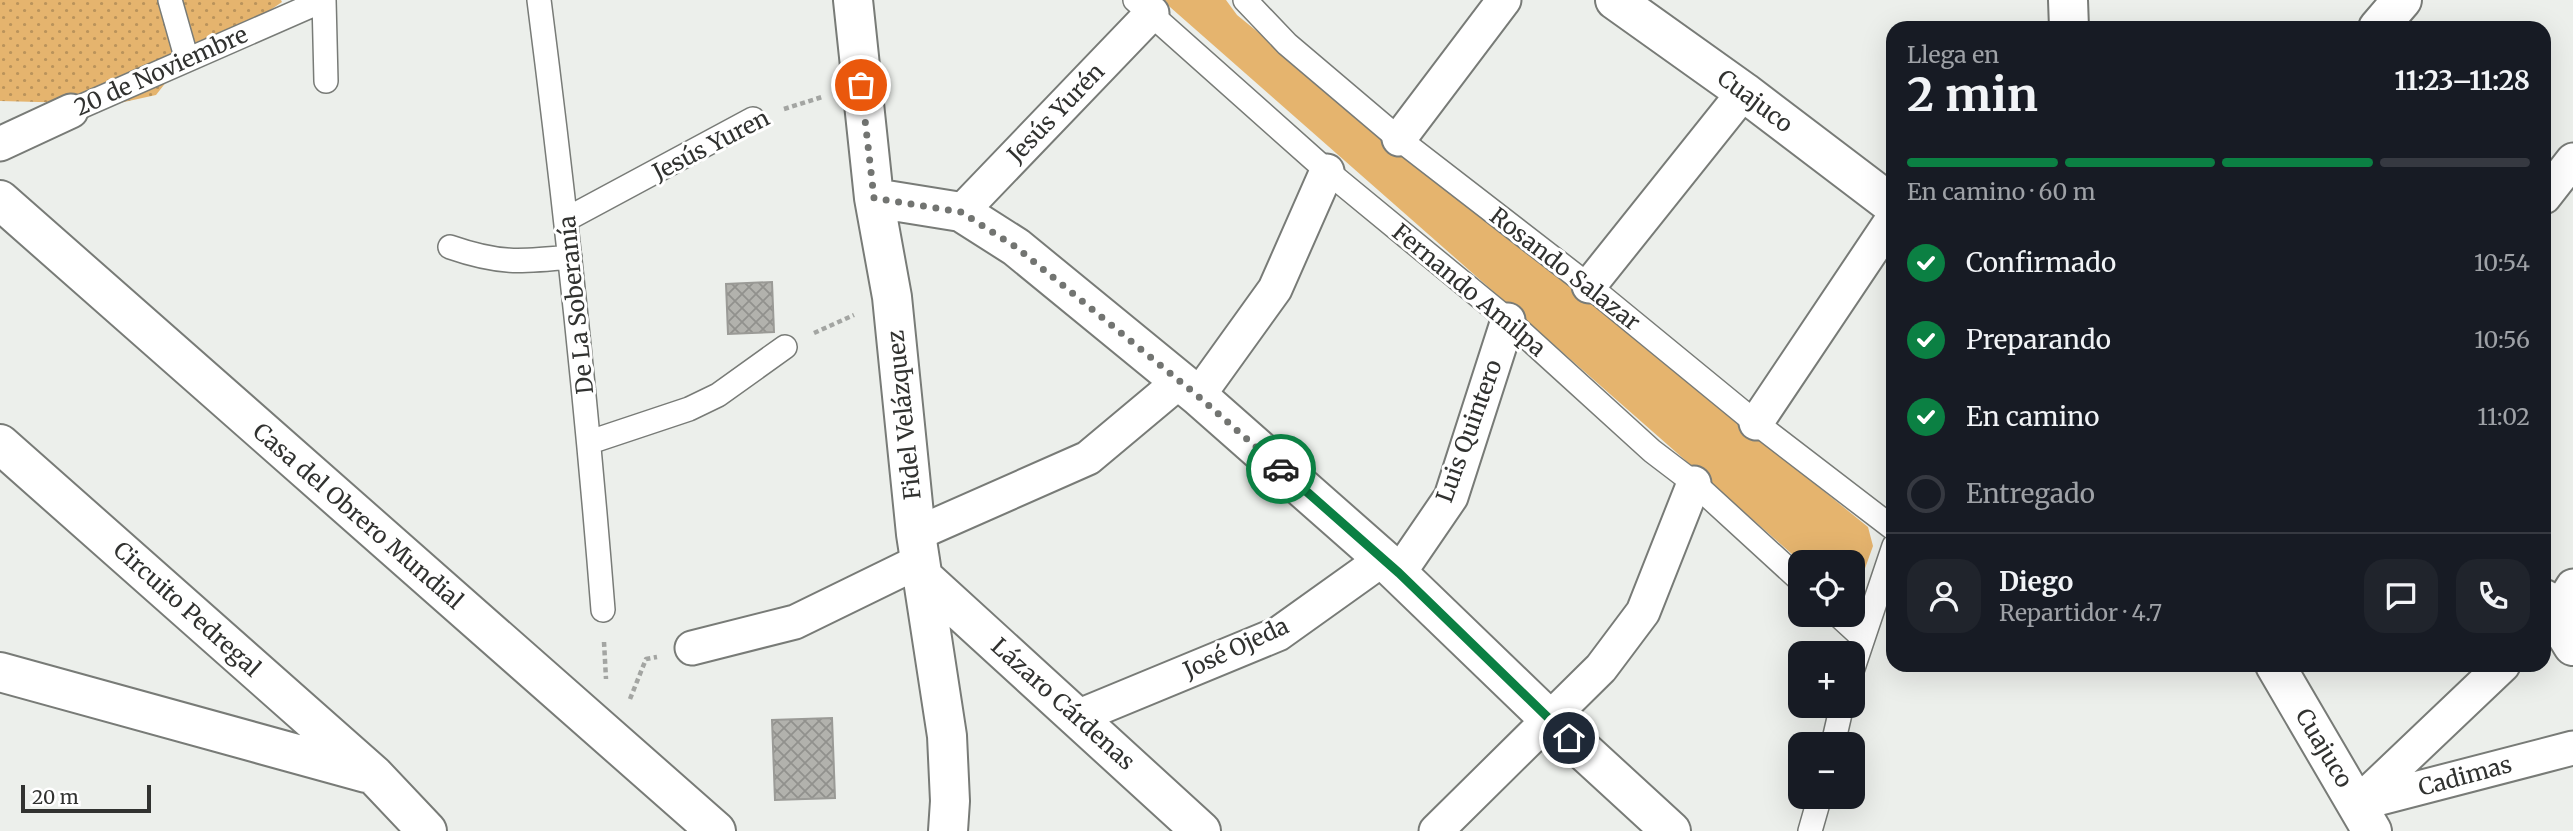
<!DOCTYPE html>
<html lang="es">
<meta charset="utf-8">
<style>
:root{--surface:#171b24;--page:#20242c;--text:#f1f3f6;--muted:#9ea1a6;--line:#363941;--accent:#0b8043}
body{margin:0;font-family:Merriweather,serif;background:var(--page);color:var(--text);height:100vh;display:flex;flex-direction:column;font-size:26px;white-space:nowrap}
*{box-sizing:border-box;margin:0}
p{font-size:23px;color:var(--muted)}
.icon{flex:none;width:38px;height:38px;fill:none;stroke:currentColor;stroke-width:2;stroke-linecap:round;stroke-linejoin:round}
.map{position:relative;flex:1;overflow:hidden}
.details{position:absolute;left:1886px;top:21px;width:665px;height:651px;display:flex;flex-direction:column;background:var(--surface);border-radius:21px;box-shadow:0 7px 28px #0002}
.details>*{flex:none}
.fabs{position:absolute;left:1788px;top:550px;display:grid;gap:14px}
.fabs a{display:grid;place-items:center;width:77px;height:77px;border-radius:14px;background:var(--surface);box-shadow:0 7px 28px #0002;font-size:35px}
.scale{position:absolute;left:21px;bottom:18px;width:130px;box-sizing:border-box;padding-left:7px;border:4px solid #313230;border-top:0;font-size:19px;line-height:24px;white-space:nowrap;color:#313230;-webkit-text-stroke:5px #fff;paint-order:stroke}
.pin{position:absolute;display:grid;place-items:center;width:60px;height:60px;color:#fff;margin:-30px;border:4px solid #fff;border-radius:50%;box-shadow:0 2px 7px #0007}
.courier{position:absolute;display:grid;place-items:center;width:70px;height:70px;margin:-35px;border:5px solid #0b8043;border-radius:50%;background:#fff;color:#222;box-shadow:0 2px 9px #0007}
.head em{font-style:normal;font-weight:700}
.head div{display:flex;flex-direction:column-reverse}
.head{display:flex;align-items:center;justify-content:space-between;height:119px;padding:0 21px}
h1{font-size:46px;font-weight:700;line-height:52px}
.bar{display:grid;grid-template-columns:repeat(4,1fr);gap:10px 7px;align-content:center;height:84px;padding:0 21px}
.bar i{height:9px;border-radius:5px;background:var(--line)}
.bar .current{background:var(--accent)}
.bar p{grid-column:span 4}
.line{display:flex;align-items:center;gap:18px;padding:0 21px;border-top:2px solid var(--line)}
.line div{flex:1}
.round{display:grid;place-items:center;flex:none;width:74px;height:74px;border-radius:21px;background:var(--page)}
ol{padding:0 21px;list-style:none}
li{display:flex;align-items:center;gap:21px;height:77px}
li p{margin-inline-start:auto}
li .icon{padding:7px;border-radius:50%;background:var(--accent);color:#fff;stroke-width:4}
li:last-child{color:var(--muted)}
li i{width:38px;height:38px;border:4px solid var(--line);border-radius:50%}
.map>svg:first-child{display:block}
</style>
<div class="map">
<svg width="2573" height="831" viewBox="0 0 2573 831">
<defs>
<pattern id="grass-dots" width="8" height="8" patternUnits="userSpaceOnUse" patternTransform="scale(1.75)"><rect width="8" height="8" fill="#e5b46e"/><path d="M2 2h.1M6 6h.1" fill="none" stroke="#ba935b" stroke-width="1.8" stroke-linecap="round"/></pattern>
<pattern id="building-cross-hatch" width="8" height="8" patternUnits="userSpaceOnUse" patternTransform="scale(1.75)"><rect width="8" height="8" fill="#b2b2ad"/><path d="M0 0l8 8M0 8l8-8" fill="none" stroke="#91918d"/></pattern>
</defs>
<rect width="100%" height="100%" fill="#ecefeb"/>
<path fill="url(#grass-dots)" d="M0 0H281L282 2 167 81 156 95 115 104 0 101Z"/>
<path fill="#e5b46e" d="M1162 0H1226L1237 15 1868 527 1873 546 1853 602V562H1801Z"/>
<path fill="url(#building-cross-hatch)" stroke="#9a9a96" stroke-width="2" d="M772 282 774 332 728 334 726 284Z
M832 718 835 798 775 800 772 720Z"/>
<g fill="none" stroke-linecap="round" stroke-linejoin="round">
<defs>
<path id="service" d="M170 0 187 60
M324 0 326 81
M539 0C565 203 587 406 603 610
M1135 0 1327 171 1508 320 1652 451 1694 483 1801 581
M1245 0 1287 44 1399 139 1589 286 1756 423 1894 529
M71 111 324 0
M567 219 753 119
M450 247C499 264 520 262 570 257
M590 442 689 409 718 395 785 347
M1837 614 1862 637
M1853 668 1894 546
M1833 744 1842 705
M1810 831 1820 796"/>
<path id="pedestrian" d="M1399 139 1504 0
M0 144 71 111
M2544 197 2573 160
M961 212 1152 13
M1589 286 1744 92
M1198 396 1275 289 1327 171
M1756 423 1894 217
M916 534 1088 458 1180 381
M1399 573 1451 497 1508 320
M2544 625 2554 616 2573 586
M692 648 795 622 922 560
M1077 717 1278 634 1383 559
M2359 802 2503 665
M2357 804 2573 748
M1436 831 1601 668 1643 612 1694 483"/>
<path id="minor" d="M853 0 874 198 892 297 916 534 947 736 950 801 948 831
M1615 0 1744 92 1894 206
M2068 0 2069 28
M2378 28 2402 0
M874 198 961 212 1016 247 1198 396 1383 559 1549 719 1671 831
M0 200 716 831
M0 444 374 775 427 831
M924 578 1201 831
M2544 599 2573 646
M2275 665 2372 831
M0 672 366 773"/>
</defs>
<use href="#service" stroke="#787b77" stroke-width="26"/>
<use href="#pedestrian" stroke="#787b77" stroke-width="37"/>
<use href="#minor" stroke="#787b77" stroke-width="42"/>
<path stroke="#a3a5a2" stroke-width="4.5" stroke-dasharray="5 3.5" stroke-linecap="butt" d="M784 109 822 97
M814 333 854 315
M604 642 606 679
M630 699 646 659 657 657"/>
<use href="#service" stroke="#fff" stroke-width="23"/>
<use href="#pedestrian" stroke="#fff" stroke-width="33"/>
<use href="#minor" stroke="#fff" stroke-width="38"/>
</g>
<g fill="none" stroke-linecap="round" stroke-linejoin="round">
<path stroke="#727471" stroke-width="7" stroke-dasharray="0 12.6" d="M861 85 874 198 961 212 1016 247 1198 396 1281 469"/>
<path stroke="#0b8043" stroke-width="9" d="M1281 469 1399 573 1569 738"/>
</g>
<g text-anchor="middle" stroke-width="6" stroke-linejoin="round" paint-order="stroke">
<g font-size="23" fill="#313230" stroke="#fff">
<text transform="translate(161 71) rotate(-24)" y="8">20 de Noviembre</text>
<text transform="translate(1755 101) rotate(37)" y="8">Cuajuco</text>
<text transform="translate(1056 113) rotate(-46)" y="8">Jesús Yurén</text>
<text transform="translate(711 145) rotate(-27)" y="8">Jesús Yuren</text>
<text transform="translate(1565 269) rotate(38)" y="8">Rosando Salazar</text>
<text transform="translate(1469 290) rotate(40)" y="8">Fernando Amilpa</text>
<text transform="translate(576 305) rotate(-96)" y="8">De La Soberanía</text>
<text transform="translate(904 415) rotate(-96)" y="8">Fidel Velázquez</text>
<text transform="translate(1469 431) rotate(-70)" y="8">Luis Quintero</text>
<text transform="translate(358 516) rotate(41)" y="8">Casa del Obrero Mundial</text>
<text transform="translate(187 609) rotate(42)" y="8">Circuito Pedregal</text>
<text transform="translate(1236 648) rotate(-25)" y="8">José Ojeda</text>
<text transform="translate(1063 704) rotate(42)" y="8">Lázaro Cárdenas</text>
<text transform="translate(2324 748) rotate(59)" y="8">Cuajuco</text>
<text transform="translate(2465 776) rotate(-15)" y="8">Cadimas</text>
</g>
</g>
</svg>
<div class="fabs">
<a><svg class="icon" aria-label="locate" viewBox="0 0 24 24"><circle cx="12" cy="12" r="6"/><path d="M12 2v4M12 18v4M2 12h4M18 12h4"/></svg></a>
<a>+</a>
<a>−</a>
</div>
<div class="scale">20 m</div>
<div class="pin" style="left:861px;top:85px;background:#ea580c"><svg class="icon" aria-label="bag" viewBox="0 0 24 24"><path d="M5 8h14l-1 12H6zM9 8a3 3 0 0 1 6 0"/></svg></div>
<div class="pin" style="left:1569px;top:738px;background:#1f2937"><svg class="icon" aria-label="home" viewBox="0 0 24 24"><path d="M3 11l9-7 9 7M6 9v11h12V9"/></svg></div>
<div class="courier" style="left:1281px;top:469px"><svg class="icon" aria-label="car" viewBox="0 0 24 24"><path d="M5 17H2v-5l4-1 3-4h7l3 4 3 1v5h-3M9 17h6M6 11h13"/><circle cx="7" cy="17" r="2"/><circle cx="17" cy="17" r="2"/></svg></div>
<section class="details">
<div class="head"><div><h1>2 min</h1><p>Llega en</p></div><em>11:23–11:28</em></div>
<div class="bar"><i class="current"></i><i class="current"></i><i class="current"></i><i></i><p>En camino · 60 m</p></div>
<ol>
<li><svg class="icon" aria-label="check" viewBox="0 0 24 24"><path d="M5 12l5 5 9-10"/></svg>Confirmado<p>10:54</p></li>
<li><svg class="icon" aria-label="check" viewBox="0 0 24 24"><path d="M5 12l5 5 9-10"/></svg>Preparando<p>10:56</p></li>
<li><svg class="icon" aria-label="check" viewBox="0 0 24 24"><path d="M5 12l5 5 9-10"/></svg>En camino<p>11:02</p></li>
<li><i></i>Entregado</li>
</ol>
<div class="line" style="height:126px"><a class="round"><svg class="icon" aria-label="person" viewBox="0 0 24 24"><circle cx="12" cy="8" r="4"/><path d="M4 21q1-7 8-7t8 7"/></svg></a><div><b>Diego</b><p>Repartidor · 4.7</p></div><a class="round"><svg class="icon" aria-label="chat" viewBox="0 0 24 24"><path d="M4 5h16v11H9l-5 4z"/></svg></a><a class="round"><svg class="icon" aria-label="phone" viewBox="0 0 24 24"><path d="M5 4h4l2 5-3 2q2 4 5 5l2-3 5 2v4C11 20 4 13 5 4z"/></svg></a></div>
</section>
</div>
